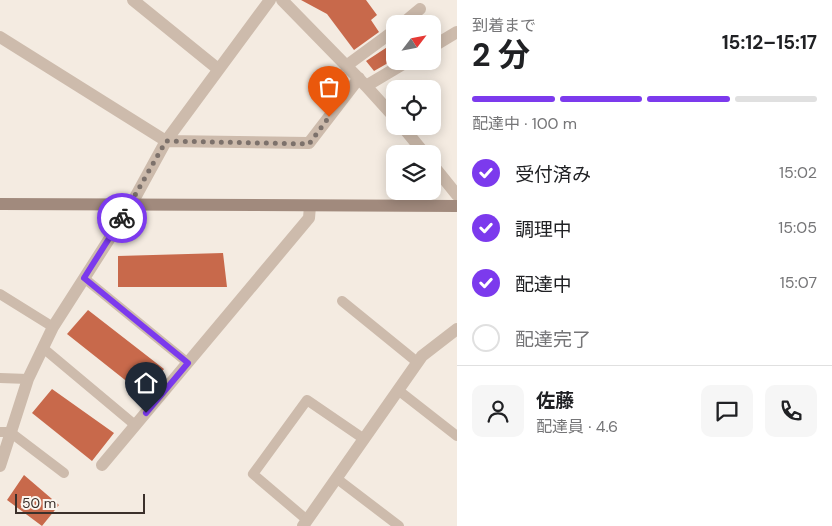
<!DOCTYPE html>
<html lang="ja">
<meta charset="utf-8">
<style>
:root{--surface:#fff;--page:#f6f6f6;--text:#202124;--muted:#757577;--line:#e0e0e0;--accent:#7c3aed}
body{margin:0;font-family:"DM Sans","Noto Sans JP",sans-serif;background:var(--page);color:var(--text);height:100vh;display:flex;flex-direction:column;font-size:19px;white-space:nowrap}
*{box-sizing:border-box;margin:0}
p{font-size:16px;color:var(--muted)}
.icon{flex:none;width:28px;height:28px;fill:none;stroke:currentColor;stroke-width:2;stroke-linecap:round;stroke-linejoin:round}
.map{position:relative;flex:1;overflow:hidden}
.details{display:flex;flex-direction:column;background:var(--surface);width:375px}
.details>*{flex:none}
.needle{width:32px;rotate:58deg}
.controls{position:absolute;left:386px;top:15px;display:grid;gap:10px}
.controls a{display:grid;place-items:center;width:55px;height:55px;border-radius:10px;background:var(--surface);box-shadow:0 2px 12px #0003;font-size:25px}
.scale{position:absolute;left:15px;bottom:12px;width:130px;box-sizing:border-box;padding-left:5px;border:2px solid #3b302b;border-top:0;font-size:14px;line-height:18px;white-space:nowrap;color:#3b302b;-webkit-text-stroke:4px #fbf5ee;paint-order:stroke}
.pin{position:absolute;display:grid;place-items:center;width:42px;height:42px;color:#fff;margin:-51px -21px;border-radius:50% 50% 50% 0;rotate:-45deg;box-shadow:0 0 5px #0007}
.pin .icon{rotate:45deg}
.courier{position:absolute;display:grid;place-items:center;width:50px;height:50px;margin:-25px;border:4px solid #7c3aed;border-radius:50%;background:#fff;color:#222;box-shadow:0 1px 6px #0007}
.summary em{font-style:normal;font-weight:700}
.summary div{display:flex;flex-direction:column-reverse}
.summary{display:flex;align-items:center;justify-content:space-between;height:85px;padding:0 15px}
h1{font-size:32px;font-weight:700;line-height:38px}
.bar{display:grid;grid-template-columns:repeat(4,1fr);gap:8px 5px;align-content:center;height:60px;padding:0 15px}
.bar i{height:6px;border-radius:4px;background:var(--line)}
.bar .active{background:var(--accent)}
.bar p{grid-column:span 4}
.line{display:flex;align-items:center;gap:12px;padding:0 15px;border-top:1px solid var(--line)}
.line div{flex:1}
.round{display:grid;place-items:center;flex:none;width:52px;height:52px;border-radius:10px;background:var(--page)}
ol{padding:0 15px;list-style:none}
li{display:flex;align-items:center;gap:15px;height:55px}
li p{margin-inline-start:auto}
li .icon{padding:5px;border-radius:50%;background:var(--accent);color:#fff;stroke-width:4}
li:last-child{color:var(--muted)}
li i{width:28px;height:28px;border:2px solid var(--line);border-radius:50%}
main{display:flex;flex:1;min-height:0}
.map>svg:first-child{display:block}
</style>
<main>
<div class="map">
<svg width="457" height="526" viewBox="0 0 457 526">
<rect width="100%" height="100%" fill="#f4ebe1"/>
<path fill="#c8694b" d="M301 0H366L377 15 371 20 379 32 354 50 327 14Z
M395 42V59L374 71 366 61Z
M223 253 227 287H118V256Z
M88 310 164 369 144 395 67 334Z
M52 389 114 433 92 461 32 413Z
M24 475 59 505 42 526 7 500Z"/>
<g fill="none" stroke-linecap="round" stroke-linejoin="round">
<path stroke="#cdbbac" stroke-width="10" d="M84 278 188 363
M0 294 53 327
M342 301 417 362
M43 348 135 425
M0 378 28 379
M398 390 457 436
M0 432H10L64 473
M336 478 399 526
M307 520 253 474 307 400 364 439"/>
<path stroke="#cdbbac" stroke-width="12" d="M133 0 218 69
M282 0 366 86 395 118
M402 24 420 9
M0 37 166 141 309 143 359 78
M432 47 457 32
M346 66 395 30
M366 86 408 61
M402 126 425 154
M432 164 457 195
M102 465 309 218 310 206
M0 466 28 379 53 327 131 205 166 141 270 0
M303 526 422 356 457 329"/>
<path stroke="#a18a7d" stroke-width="12" d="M0 204 457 206"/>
</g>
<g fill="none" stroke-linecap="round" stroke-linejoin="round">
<path stroke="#7c716b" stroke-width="5" stroke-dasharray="0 9" d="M122 218 166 141 309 144 329 117"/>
<path stroke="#7c3aed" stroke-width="6" d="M122 218 84 278 188 363 146 413"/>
</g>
</svg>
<div class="controls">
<a><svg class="needle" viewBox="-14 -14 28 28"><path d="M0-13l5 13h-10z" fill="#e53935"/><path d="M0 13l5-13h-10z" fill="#757577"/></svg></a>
<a><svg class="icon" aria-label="locate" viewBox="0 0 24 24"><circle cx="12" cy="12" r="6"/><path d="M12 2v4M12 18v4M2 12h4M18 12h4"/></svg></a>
<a><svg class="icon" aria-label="layers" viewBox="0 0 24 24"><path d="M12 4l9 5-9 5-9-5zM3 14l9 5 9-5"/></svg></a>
</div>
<div class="scale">50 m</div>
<div class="pin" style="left:329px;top:117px;background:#ea580c"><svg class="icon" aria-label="bag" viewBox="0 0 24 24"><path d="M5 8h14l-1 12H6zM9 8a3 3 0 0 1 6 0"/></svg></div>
<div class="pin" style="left:146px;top:413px;background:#1f2937"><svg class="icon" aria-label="home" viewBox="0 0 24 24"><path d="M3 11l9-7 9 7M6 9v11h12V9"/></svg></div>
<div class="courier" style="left:122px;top:218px"><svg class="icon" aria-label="bike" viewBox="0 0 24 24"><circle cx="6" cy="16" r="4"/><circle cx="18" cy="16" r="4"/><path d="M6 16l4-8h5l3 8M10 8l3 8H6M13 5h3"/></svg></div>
</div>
<section class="details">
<div class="summary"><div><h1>2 分</h1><p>到着まで</p></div><em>15:12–15:17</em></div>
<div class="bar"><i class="active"></i><i class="active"></i><i class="active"></i><i></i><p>配達中 · 100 m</p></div>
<ol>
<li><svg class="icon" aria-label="check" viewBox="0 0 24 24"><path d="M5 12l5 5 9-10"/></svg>受付済み<p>15:02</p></li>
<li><svg class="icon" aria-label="check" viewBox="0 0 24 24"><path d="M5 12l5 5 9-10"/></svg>調理中<p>15:05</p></li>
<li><svg class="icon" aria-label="check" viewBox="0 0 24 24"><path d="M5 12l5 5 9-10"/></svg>配達中<p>15:07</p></li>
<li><i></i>配達完了</li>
</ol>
<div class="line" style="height:90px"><a class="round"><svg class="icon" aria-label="person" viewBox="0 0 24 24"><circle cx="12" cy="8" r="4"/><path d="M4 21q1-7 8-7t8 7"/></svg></a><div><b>佐藤</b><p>配達員 · 4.6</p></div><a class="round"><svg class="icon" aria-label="chat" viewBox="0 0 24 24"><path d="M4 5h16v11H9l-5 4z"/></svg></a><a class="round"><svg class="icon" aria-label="phone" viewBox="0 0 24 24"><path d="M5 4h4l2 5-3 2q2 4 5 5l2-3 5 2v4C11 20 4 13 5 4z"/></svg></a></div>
</section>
</main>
